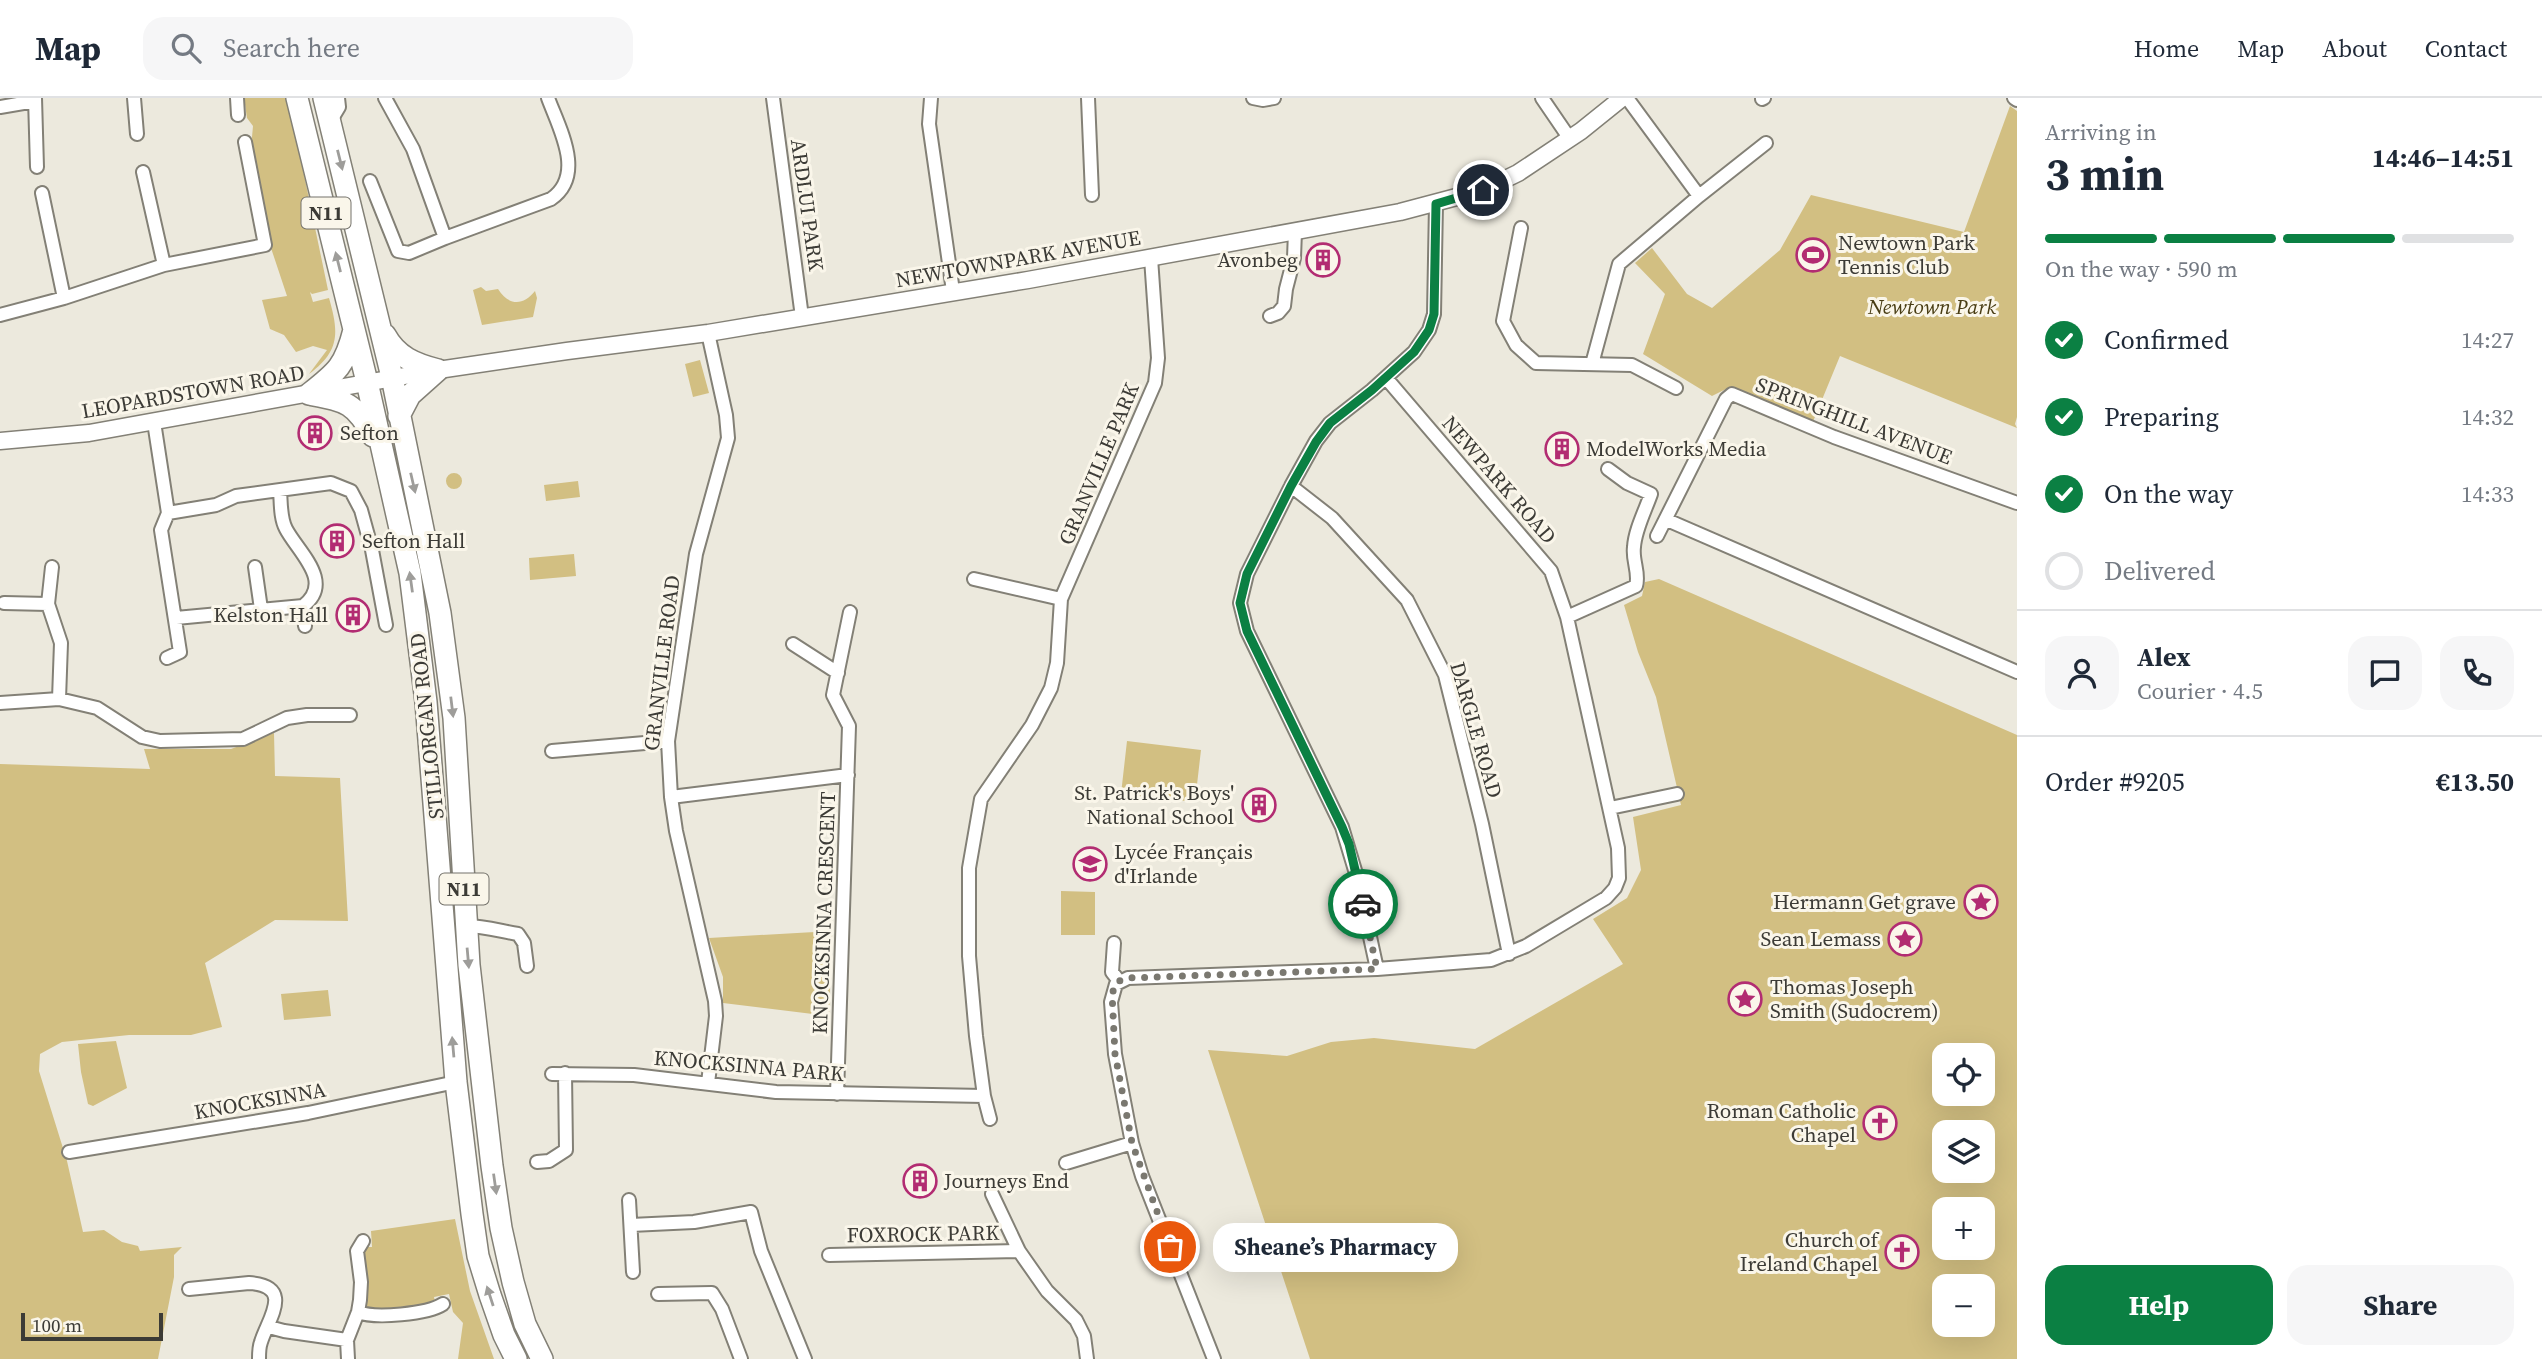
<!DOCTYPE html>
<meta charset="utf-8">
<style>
:root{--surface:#fff;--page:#f6f6f7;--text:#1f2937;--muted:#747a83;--line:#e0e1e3;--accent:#0b8043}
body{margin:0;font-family:"Source Serif 4",serif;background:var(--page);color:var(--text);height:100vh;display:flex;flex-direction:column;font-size:26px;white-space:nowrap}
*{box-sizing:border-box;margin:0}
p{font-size:23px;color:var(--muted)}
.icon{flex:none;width:38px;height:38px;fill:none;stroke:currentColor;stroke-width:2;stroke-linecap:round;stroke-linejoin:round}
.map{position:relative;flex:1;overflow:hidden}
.drawer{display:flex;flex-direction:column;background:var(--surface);width:525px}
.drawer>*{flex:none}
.tools{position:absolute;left:1932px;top:945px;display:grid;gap:14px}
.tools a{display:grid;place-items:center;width:63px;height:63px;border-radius:14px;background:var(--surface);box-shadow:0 7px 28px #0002;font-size:35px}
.scale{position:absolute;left:21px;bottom:18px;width:142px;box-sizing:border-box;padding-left:7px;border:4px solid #3c3b36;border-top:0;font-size:19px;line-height:24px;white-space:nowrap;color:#3c3b36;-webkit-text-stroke:5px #faf6ea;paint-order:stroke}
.pin{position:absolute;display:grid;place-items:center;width:60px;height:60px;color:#fff;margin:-30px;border:4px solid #fff;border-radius:50%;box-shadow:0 2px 7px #0007}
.courier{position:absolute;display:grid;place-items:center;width:70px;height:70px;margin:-35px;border:5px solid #0b8043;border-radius:50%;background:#fff;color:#222;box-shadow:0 2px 9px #0007}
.bubble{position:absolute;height:49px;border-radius:21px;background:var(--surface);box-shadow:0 7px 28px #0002;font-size:23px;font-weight:700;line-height:49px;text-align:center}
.overview em{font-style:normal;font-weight:700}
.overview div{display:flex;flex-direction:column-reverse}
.overview{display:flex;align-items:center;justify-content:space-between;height:119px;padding:0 28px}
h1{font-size:46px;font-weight:700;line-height:52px}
.bar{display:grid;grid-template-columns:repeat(4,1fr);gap:10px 7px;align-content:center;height:84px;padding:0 28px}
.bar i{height:9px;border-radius:5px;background:var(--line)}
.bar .selected{background:var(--accent)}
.bar p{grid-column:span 4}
.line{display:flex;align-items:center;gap:18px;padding:0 28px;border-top:2px solid var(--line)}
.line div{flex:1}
.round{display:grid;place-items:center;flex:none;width:74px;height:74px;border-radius:21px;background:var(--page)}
ol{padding:0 28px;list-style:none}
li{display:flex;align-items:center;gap:21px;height:77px}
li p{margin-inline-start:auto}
li .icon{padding:7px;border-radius:50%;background:var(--accent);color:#fff;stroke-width:4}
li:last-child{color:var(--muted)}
li i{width:38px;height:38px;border:4px solid var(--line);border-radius:50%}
.primary-button{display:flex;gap:14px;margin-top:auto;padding:14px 28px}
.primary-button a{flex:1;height:80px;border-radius:21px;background:var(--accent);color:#fff;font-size:28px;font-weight:700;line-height:80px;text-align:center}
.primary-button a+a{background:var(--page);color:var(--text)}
header{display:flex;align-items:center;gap:42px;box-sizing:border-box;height:98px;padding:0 35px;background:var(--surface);border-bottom:2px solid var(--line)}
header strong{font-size:33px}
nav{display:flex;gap:38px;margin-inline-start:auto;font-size:24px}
.search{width:490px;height:63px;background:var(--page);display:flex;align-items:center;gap:18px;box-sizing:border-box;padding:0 24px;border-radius:21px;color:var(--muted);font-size:26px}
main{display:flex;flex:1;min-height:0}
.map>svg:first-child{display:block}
</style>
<header>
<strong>Map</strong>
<div class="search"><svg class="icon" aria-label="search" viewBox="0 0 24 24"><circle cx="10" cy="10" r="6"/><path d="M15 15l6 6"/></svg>Search here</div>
<nav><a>Home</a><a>Map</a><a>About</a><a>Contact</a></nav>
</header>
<main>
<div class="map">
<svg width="2017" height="1261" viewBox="0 0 2017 1261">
<rect width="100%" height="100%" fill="#ece9dd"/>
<path fill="#d2bf82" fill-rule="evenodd" d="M244 0H288L328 192 312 196 310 194 313 204 329 200C339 235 340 253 309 276L327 252 313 248 296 254 284 237 270 231 262 202 287 198 270 147 251 50 253 28 247 20Z
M2010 8 2017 13V319L2015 326 2017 330 1840 258 1812 326 1730 289 1712 298 1643 256 1665 196 1635 165 1652 150 1687 196 1712 210 1780 152 1811 97 1964 134Z
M481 189 486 193 498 191C509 208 523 208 535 193L537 200 533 219 482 227 473 192Z
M700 262 709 295 693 299 685 266Z
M446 383a8 8 0 1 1 16 0a8 8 0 1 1-16 0Z
M578 383 580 399 546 403 544 387Z
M574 456 576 478 530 482 529 460Z
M1659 481 2017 637V1261H1310L1208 952 1287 958 1331 944 1374 940 1475 951 1623 866 1593 821 1627 800 1641 772 1633 719 1681 707 1656 599 1638 554 1624 507 1642 498 1645 484ZM1944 957H1983V996H1944ZM1944 1034H1983V1073H1944ZM1944 1111H1983V1150H1944ZM1944 1188H1983V1227H1944Z
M274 635 275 678 340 680 348 823 275 822 205 865 222 929 191 937H129L62 944 40 956 39 973 67 1063 83 1134 104 1132 122 1144 138 1148 140 1153 182 1149 174 1157V1179L158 1261H0V666L150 671 144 651H231Z
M1127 643 1201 652 1195 704 1121 696Z
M1061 793 1095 794V837H1061Z
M832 833 829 918 723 905V879L709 840Z
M328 892 331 918 284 922 281 896Z
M116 943 127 990 93 1008 88 1006 81 974 78 946Z
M455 1121 470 1193 494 1261H458L463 1225 453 1214 449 1196 434 1199 435 1204 388 1215 364 1211 363 1149H372L371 1133Z"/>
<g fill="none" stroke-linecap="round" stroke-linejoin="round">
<defs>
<path id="street" d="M35 0 37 69
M134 0 137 36
M237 0 238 17
M385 0 413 51 445 140 551 101C586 77 559 30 548 0
M773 0 802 219
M931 0 929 26 953 193
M1088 0 1092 97
M1253 0 1263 2 1274 0
M1542 0 1570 41
M1627 0 1699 98
M2014 0 2017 2
M1762 1 1764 0
M0 9 35 3
M330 24 339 9 338 0
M143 74 164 167
M370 83 398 153 409 155 445 140
M42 95 64 200
M1521 130 1503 223 1516 247 1536 265 1632 267 1676 290
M0 217 64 200 164 167 265 147 245 44
M1270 218 1278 215 1284 208 1286 191 1294 160 1295 133
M708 235 726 317 728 340 696 456 668 643 671 699 676 733 715 903 716 918 708 985
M1592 266 1619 166 1699 98 1766 45
M154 324 168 415 161 432 180 554 167 560
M1291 388 1332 420 1407 502 1445 577 1482 726 1509 856
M168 415 216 407 236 398 331 385 351 393 361 412 372 452 386 527
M1667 422 2017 574
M1657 438 1726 301 1732 296 1834 339 2017 405
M52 469 48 506 61 545 59 601
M255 469 261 511
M974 481 1061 501
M4 505 48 506
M303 508 305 528
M1567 519 1636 488C1640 475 1632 463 1634 449 1635 432 1645 413 1651 396L1627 385 1608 371
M176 520 303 508C335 484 298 454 286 431 280 420 281 404 280 392
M793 546 838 575
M0 605 59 601 97 610 142 639 160 643 243 641 287 620 307 617H350
M552 653 668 643
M671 699 848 677
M1610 710 1677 696
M466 828C484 828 500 833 518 836L524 845 527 868
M1114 845 1112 874 1119 883
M1377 871 1357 779 1342 729 1247 533 1240 505 1247 476 1291 388 1316 343 1330 325 1372 292 1414 254 1429 232 1434 216 1436 106
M552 976 634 977 776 994 984 998
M837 996 849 628 833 597 850 514
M990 1021 984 998 976 938 969 858V770L981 701 1032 627 1051 590 1057 565 1061 501 1155 285 1158 260 1151 160
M69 1054 308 1015 456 984
M537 1064 549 1063 566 1052 565 975
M1066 1065 1132 1045
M992 1096 1019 1153 1047 1193 1076 1222 1084 1238 1087 1261
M629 1102 633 1174
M631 1127 694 1124 751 1114 761 1153 805 1261
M829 1157 1019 1153
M189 1191 249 1185C295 1188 268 1221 261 1244 259 1249 259 1256 259 1261
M658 1196 712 1195 722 1211 741 1261
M358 1214C375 1221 428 1216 443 1206
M269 1229 284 1233 347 1242
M348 1261 347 1242 358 1214 360 1202 361 1184 357 1153 363 1143
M1214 1261 1142 1078 1132 1045 1115 956 1111 904 1116 886 1128 880 1377 871 1491 862 1526 848 1606 800 1615 790 1619 780 1618 750 1567 519 1551 473 1386 280"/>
<path id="secondary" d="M0 343 89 335 438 272 567 253 708 235 1028 182 1400 114 1483 92 1518 75 1581 33 1622 0"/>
<path id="highway" d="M297 0 367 284 410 475 426 604 456 984 472 1116 478 1158 490 1197 504 1237 516 1261
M324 0 392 279 440 515 454 620 469 867 492 1068 501 1130 513 1184 525 1226 542 1261
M385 237C397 259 415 266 438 272
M309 296C345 303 355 304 373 338
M309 296C337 274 345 268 354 232
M399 318 410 297 438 272"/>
</defs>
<use href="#street" stroke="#838076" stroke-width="16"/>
<use href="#secondary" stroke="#838076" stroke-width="19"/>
<use href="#highway" stroke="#838076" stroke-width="24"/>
<use href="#street" stroke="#fff" stroke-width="12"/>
<use href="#secondary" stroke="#fff" stroke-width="16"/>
<use href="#highway" stroke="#fff" stroke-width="21"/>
</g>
<defs><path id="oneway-solid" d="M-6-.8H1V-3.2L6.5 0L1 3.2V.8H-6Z" transform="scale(1.75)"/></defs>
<g fill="#9e9d9a">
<use href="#oneway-solid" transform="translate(340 62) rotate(76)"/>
<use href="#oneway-solid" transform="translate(338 164) rotate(-104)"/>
<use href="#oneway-solid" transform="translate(413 385) rotate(77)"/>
<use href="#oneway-solid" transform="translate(411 484) rotate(-98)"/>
<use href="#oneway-solid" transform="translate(452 609) rotate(83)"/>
<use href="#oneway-solid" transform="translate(468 860) rotate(85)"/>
<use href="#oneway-solid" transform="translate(453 949) rotate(-95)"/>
<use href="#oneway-solid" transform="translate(495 1086) rotate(82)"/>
<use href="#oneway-solid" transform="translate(490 1198) rotate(-108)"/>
</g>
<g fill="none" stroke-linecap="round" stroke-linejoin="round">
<path stroke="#7a7870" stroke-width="7" stroke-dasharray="0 12.6" d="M1170 1149 1132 1045 1115 956 1112 895 1119 883 1128 880 1377 871 1363 806"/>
<path stroke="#0b8043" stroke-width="9" d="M1363 806 1349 746 1342 729 1247 533 1240 505 1247 476 1291 388 1316 344 1330 325 1372 292 1414 254 1429 232 1434 216 1436 106 1483 92"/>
</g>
<defs>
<symbol id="stadium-ring" viewBox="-11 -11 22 22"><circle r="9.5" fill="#faf6ea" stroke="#b22c72" stroke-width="1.5"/><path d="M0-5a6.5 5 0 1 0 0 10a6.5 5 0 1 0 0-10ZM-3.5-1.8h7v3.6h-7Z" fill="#b22c72"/></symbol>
<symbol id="building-ring" viewBox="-11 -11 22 22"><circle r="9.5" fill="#faf6ea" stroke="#b22c72" stroke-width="1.5"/><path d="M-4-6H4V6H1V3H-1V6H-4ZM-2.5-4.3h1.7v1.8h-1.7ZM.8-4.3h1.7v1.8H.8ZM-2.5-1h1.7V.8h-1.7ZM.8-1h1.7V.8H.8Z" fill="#b22c72"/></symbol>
<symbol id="school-ring" viewBox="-11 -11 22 22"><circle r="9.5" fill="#faf6ea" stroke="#b22c72" stroke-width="1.5"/><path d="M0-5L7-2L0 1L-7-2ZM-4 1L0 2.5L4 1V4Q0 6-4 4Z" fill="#b22c72"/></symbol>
<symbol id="sight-ring" viewBox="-11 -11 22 22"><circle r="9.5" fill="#faf6ea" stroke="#b22c72" stroke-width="1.5"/><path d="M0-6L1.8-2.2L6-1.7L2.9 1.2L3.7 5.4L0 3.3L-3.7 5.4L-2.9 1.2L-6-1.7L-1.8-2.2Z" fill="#b22c72"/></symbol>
<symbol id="church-ring" viewBox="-11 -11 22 22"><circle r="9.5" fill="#faf6ea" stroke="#b22c72" stroke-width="1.5"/><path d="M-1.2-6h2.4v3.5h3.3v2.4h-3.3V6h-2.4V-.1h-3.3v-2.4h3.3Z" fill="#b22c72"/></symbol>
</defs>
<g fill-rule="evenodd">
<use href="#stadium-ring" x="1794" y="138" width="38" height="38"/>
<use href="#building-ring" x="1304" y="143" width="38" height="38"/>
<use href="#building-ring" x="296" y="316" width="38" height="38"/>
<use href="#building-ring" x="1543" y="332" width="38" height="38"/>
<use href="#building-ring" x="318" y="424" width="38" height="38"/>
<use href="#building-ring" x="334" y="498" width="38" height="38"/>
<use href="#building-ring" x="1240" y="688" width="38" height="38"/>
<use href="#school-ring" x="1071" y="747" width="38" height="38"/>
<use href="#sight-ring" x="1962" y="785" width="38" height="38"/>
<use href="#sight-ring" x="1886" y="822" width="38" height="38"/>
<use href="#sight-ring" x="1726" y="882" width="38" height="38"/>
<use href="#church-ring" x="1861" y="1006" width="38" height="38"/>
<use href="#building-ring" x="901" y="1064" width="38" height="38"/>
<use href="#church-ring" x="1883" y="1135" width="38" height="38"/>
</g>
<g text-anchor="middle" stroke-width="6" stroke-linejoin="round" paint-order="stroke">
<g fill="#faf6ea" stroke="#75736c" stroke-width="2">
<rect x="301.5" y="99.5" width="49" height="31" rx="5"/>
<rect x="439.5" y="775.5" width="49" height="31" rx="5"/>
</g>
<g font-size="19" font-weight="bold" fill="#3c3b36">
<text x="326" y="122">N11</text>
<text x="464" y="798">N11</text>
</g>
<g font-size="21" fill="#3c3b36" stroke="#faf6ea">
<text transform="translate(807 107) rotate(82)" y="7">ARDLUI PARK</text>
<text transform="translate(1018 161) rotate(-10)" y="7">NEWTOWNPARK AVENUE</text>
<text transform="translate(193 294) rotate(-10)" y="7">LEOPARDSTOWN ROAD</text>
<text transform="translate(1854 323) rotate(21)" y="7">SPRINGHILL AVENUE</text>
<text transform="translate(1099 366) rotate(-67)" y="7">GRANVILLE PARK</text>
<text transform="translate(1499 382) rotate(49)" y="7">NEWPARK ROAD</text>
<text transform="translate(662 565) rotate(-83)" y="7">GRANVILLE ROAD</text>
<text transform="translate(427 628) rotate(-96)" y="7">STILLORGAN ROAD</text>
<text transform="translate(1476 632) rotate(74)" y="7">DARGLE ROAD</text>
<text transform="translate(824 815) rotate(-88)" y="7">KNOCKSINNA CRESCENT</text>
<text transform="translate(749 968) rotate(5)" y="7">KNOCKSINNA PARK</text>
<text transform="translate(260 1003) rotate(-10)" y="7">KNOCKSINNA</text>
<text transform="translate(923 1136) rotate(-1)" y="7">FOXROCK PARK</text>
</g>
<g font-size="21" fill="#3c3b36" stroke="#faf6ea" text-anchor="start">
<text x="1838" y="152">Newtown Park<tspan x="1838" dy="24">Tennis Club</tspan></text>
<text x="1298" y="169" text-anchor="end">Avonbeg</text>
<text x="340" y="342">Sefton</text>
<text x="1586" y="358">ModelWorks Media</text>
<text x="362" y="450">Sefton Hall</text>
<text x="328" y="524" text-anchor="end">Kelston Hall</text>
<text x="1234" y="702" text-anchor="end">St. Patrick's Boys'<tspan x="1234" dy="24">National School</tspan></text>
<text x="1114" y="761">Lycée Français<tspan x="1114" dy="24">d'Irlande</tspan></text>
<text x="1956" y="811" text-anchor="end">Hermann Get grave</text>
<text x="1881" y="848" text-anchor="end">Sean Lemass</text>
<text x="1770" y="896">Thomas Joseph<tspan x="1770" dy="24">Smith (Sudocrem)</tspan></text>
<text x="1856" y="1020" text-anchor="end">Roman Catholic<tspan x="1856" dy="24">Chapel</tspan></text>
<text x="944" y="1090">Journeys End</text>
<text x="1878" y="1149" text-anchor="end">Church of<tspan x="1878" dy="24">Ireland Chapel</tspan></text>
</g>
<g font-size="21" font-style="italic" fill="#493d14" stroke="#faf6ea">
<text x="1932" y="216">Newtown Park</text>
</g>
</g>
</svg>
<div class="tools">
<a><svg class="icon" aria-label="locate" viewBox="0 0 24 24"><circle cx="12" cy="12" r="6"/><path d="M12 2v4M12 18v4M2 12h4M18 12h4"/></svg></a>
<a><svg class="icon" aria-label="layers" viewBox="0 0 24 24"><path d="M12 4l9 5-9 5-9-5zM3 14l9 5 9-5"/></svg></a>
<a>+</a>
<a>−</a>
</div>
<div class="scale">100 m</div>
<div class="pin" style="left:1170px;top:1149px;background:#ea580c"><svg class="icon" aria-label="bag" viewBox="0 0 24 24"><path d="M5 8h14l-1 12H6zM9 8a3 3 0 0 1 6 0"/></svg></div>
<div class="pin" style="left:1483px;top:92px;background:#1f2937"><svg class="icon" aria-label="home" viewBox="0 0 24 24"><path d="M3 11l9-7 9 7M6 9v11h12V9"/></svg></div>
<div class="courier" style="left:1363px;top:806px"><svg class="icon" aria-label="car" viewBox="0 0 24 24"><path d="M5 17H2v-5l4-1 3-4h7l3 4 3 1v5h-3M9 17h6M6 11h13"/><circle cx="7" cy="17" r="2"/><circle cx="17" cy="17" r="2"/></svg></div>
<div class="bubble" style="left:1213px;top:1125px;width:245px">Sheane’s Pharmacy</div>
</div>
<section class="drawer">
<div class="overview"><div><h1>3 min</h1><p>Arriving in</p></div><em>14:46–14:51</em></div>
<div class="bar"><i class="selected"></i><i class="selected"></i><i class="selected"></i><i></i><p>On the way · 590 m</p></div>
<ol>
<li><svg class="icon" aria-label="check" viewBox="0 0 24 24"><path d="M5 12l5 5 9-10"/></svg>Confirmed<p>14:27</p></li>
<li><svg class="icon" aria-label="check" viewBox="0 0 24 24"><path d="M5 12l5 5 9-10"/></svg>Preparing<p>14:32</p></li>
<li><svg class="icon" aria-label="check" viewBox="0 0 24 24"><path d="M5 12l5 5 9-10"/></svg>On the way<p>14:33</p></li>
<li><i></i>Delivered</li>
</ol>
<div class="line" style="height:126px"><a class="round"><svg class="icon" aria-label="person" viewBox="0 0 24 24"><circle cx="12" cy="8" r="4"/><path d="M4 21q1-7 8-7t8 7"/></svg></a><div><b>Alex</b><p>Courier · 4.5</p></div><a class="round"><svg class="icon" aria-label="chat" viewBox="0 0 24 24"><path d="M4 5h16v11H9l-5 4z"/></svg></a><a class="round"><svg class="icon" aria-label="phone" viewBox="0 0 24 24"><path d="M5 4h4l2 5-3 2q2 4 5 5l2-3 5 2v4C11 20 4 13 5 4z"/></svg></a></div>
<div class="line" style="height:91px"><div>Order #9205</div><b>€13.50</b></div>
<div class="primary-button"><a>Help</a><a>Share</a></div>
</section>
</main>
